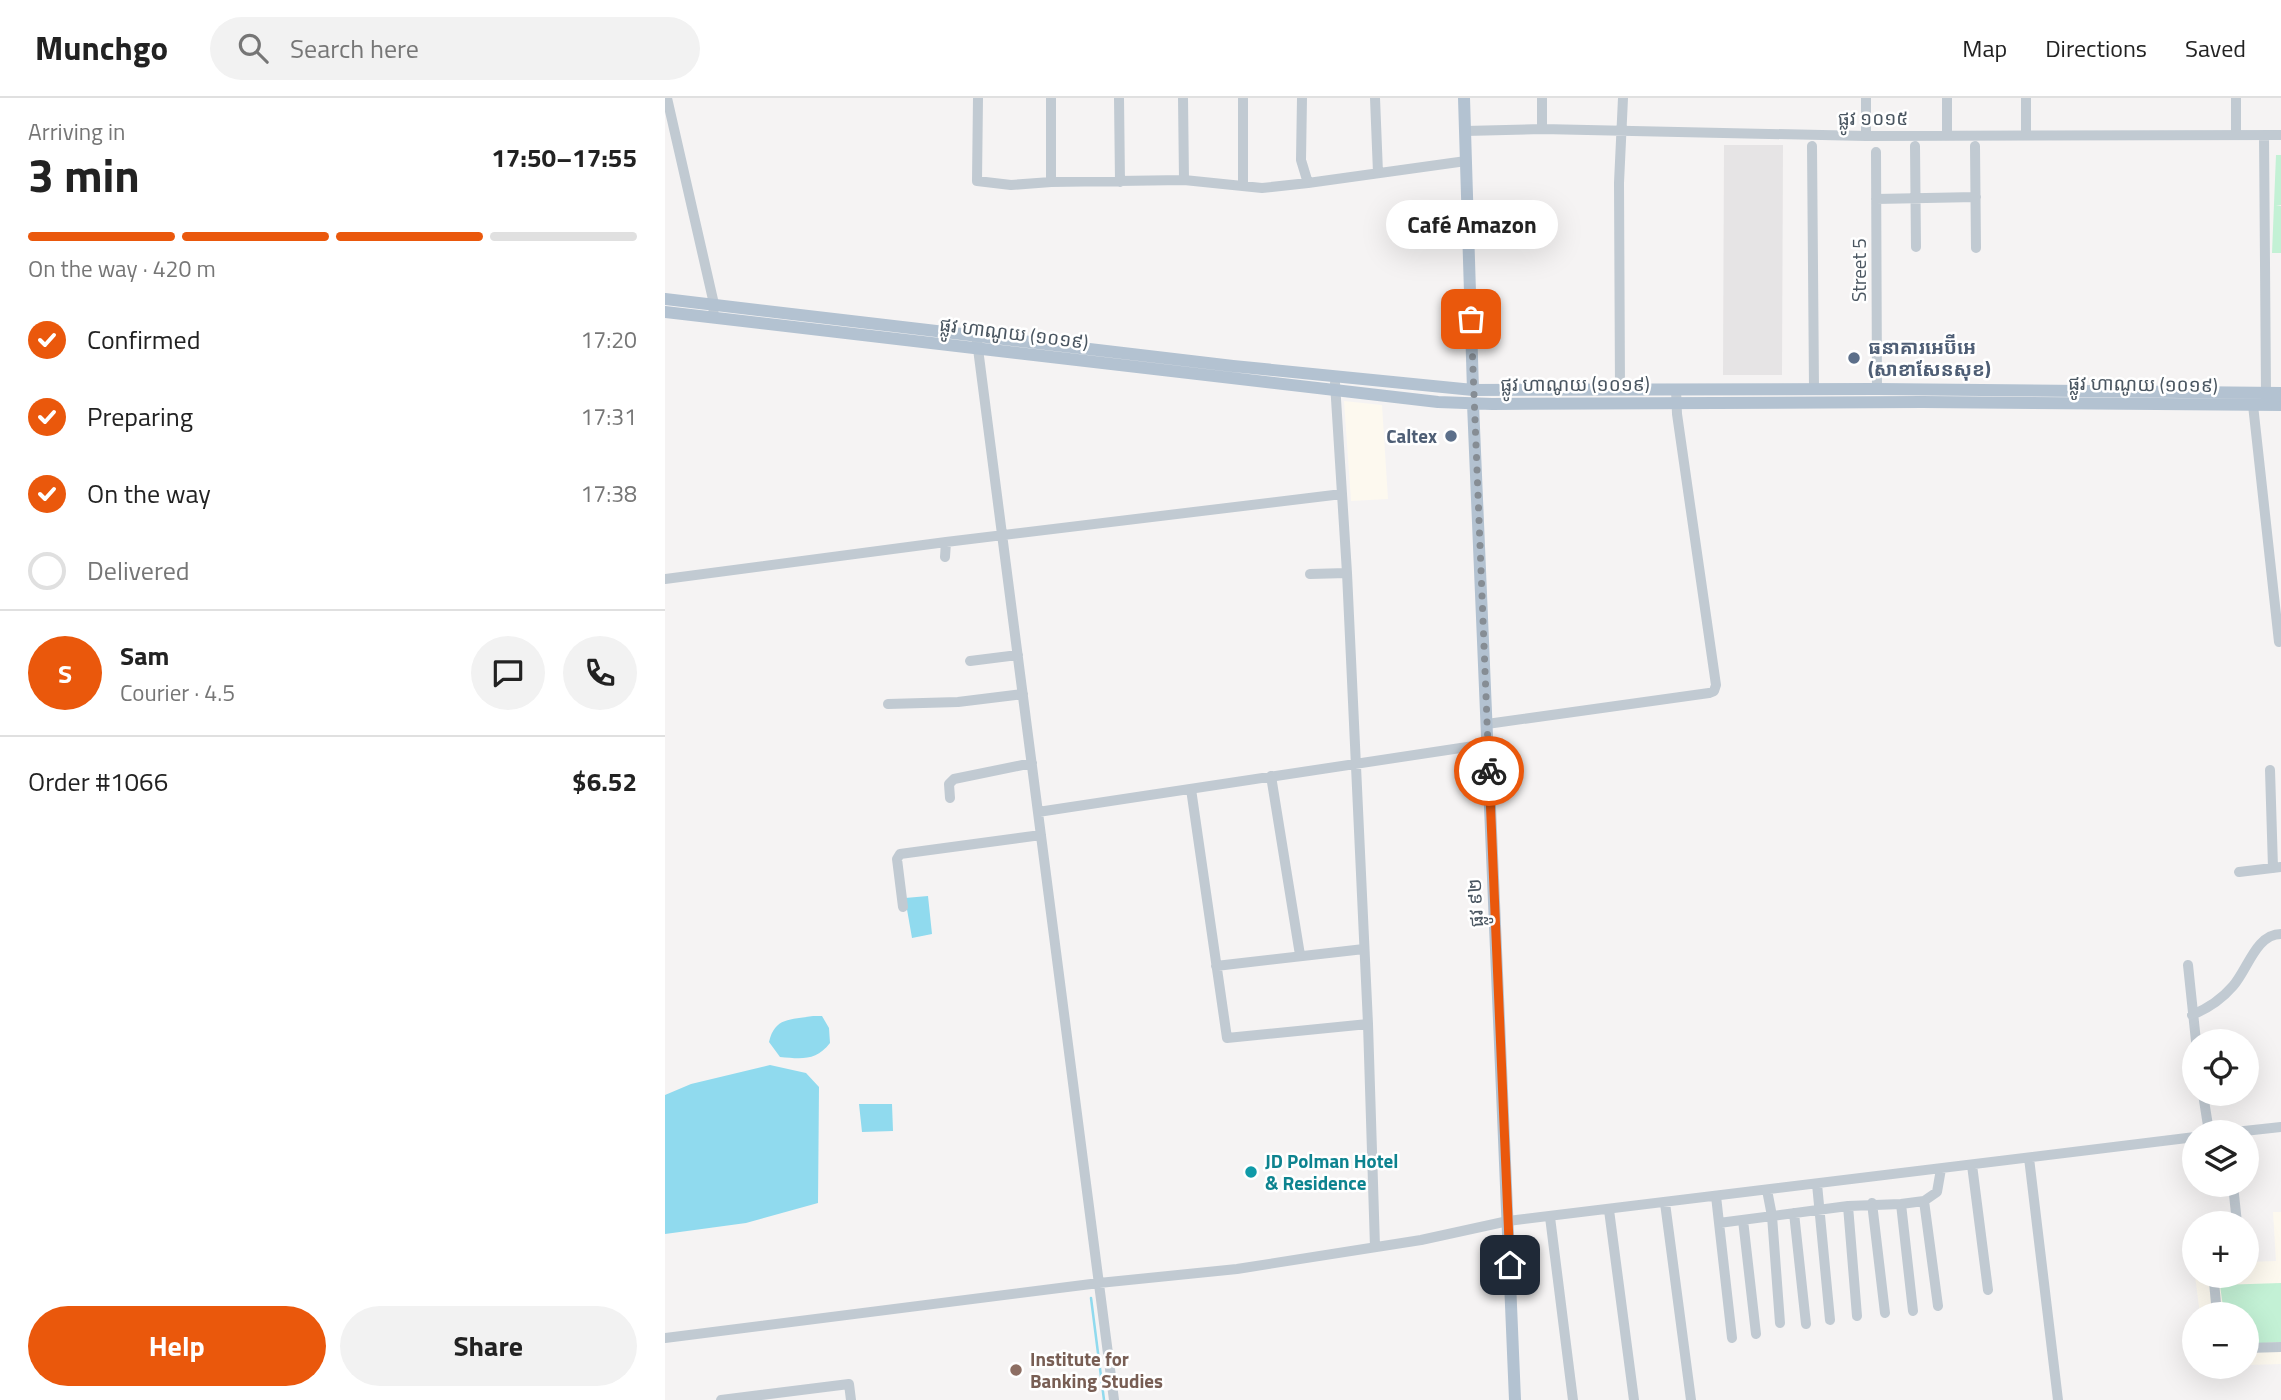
<!DOCTYPE html>
<meta charset="utf-8">
<style>
:root{--surface:#fff;--page:#f2f2f2;--text:#222;--muted:#767676;--line:#e0e0e0;--accent:#ea580c}
body{margin:0;font-family:"Titillium Web","Noto Sans Khmer",sans-serif;background:var(--page);color:var(--text);height:100vh;display:flex;flex-direction:column;font-size:26px;white-space:nowrap}
*{box-sizing:border-box;margin:0}
p{font-size:23px;color:var(--muted)}
.icon{flex:none;width:38px;height:38px;fill:none;stroke:currentColor;stroke-width:2;stroke-linecap:round;stroke-linejoin:round}
.map{position:relative;flex:1;overflow:hidden}
.panel{display:flex;flex-direction:column;background:var(--surface);width:665px}
.panel>*{flex:none}
.buttons{position:absolute;left:1517px;top:931px;display:grid;gap:14px}
.buttons a{display:grid;place-items:center;width:77px;height:77px;border-radius:50%;background:var(--surface);box-shadow:0 7px 28px #0002;font-size:35px}
.pin{position:absolute;display:grid;place-items:center;width:60px;height:60px;color:#fff;margin:-30px;border-radius:14px;box-shadow:0 4px 10px #0006}
.courier{position:absolute;display:grid;place-items:center;width:70px;height:70px;margin:-35px;border:5px solid #ea580c;border-radius:50%;background:#fff;color:#222;box-shadow:0 2px 9px #0007}
.bubble{position:absolute;height:49px;border-radius:24px;background:var(--surface);box-shadow:0 7px 28px #0002;font-size:23px;font-weight:700;line-height:49px;text-align:center}
.overview em{font-style:normal;font-weight:700}
.overview div{display:flex;flex-direction:column-reverse}
.overview{display:flex;align-items:center;justify-content:space-between;height:119px;padding:0 28px}
h1{font-size:46px;font-weight:700;line-height:52px}
.bar{display:grid;grid-template-columns:repeat(4,1fr);gap:10px 7px;align-content:center;height:84px;padding:0 28px}
.bar i{height:9px;border-radius:5px;background:var(--line)}
.bar .current{background:var(--accent)}
.bar p{grid-column:span 4}
.line{display:flex;align-items:center;gap:18px;padding:0 28px;border-top:2px solid var(--line)}
.line div{flex:1}
.round{display:grid;place-items:center;flex:none;width:74px;height:74px;border-radius:37px;background:var(--page)}
ol{padding:0 28px;list-style:none}
li{display:flex;align-items:center;gap:21px;height:77px}
li p{margin-inline-start:auto}
li .icon{padding:7px;border-radius:50%;background:var(--accent);color:#fff;stroke-width:4}
li:last-child{color:var(--muted)}
li i{width:38px;height:38px;border:4px solid var(--line);border-radius:50%}
.primary-button{display:flex;gap:14px;margin-top:auto;padding:14px 28px}
.primary-button a{flex:1;height:80px;border-radius:42px;background:var(--accent);color:#fff;font-size:28px;font-weight:700;line-height:80px;text-align:center}
.primary-button a+a{background:var(--page);color:var(--text)}
header{display:flex;align-items:center;gap:42px;box-sizing:border-box;height:98px;padding:0 35px;background:var(--surface);border-bottom:2px solid var(--line)}
header strong{font-size:33px}
nav{display:flex;gap:38px;margin-inline-start:auto;font-size:24px}
.search{width:490px;height:63px;background:var(--page);display:flex;align-items:center;gap:18px;box-sizing:border-box;padding:0 24px;border-radius:38px;color:var(--muted);font-size:26px}
main{display:flex;flex:1;min-height:0}
.map>svg:first-child{display:block}
</style>
<header>
<strong>Munchgo</strong>
<div class="search"><svg class="icon" aria-label="search" viewBox="0 0 24 24"><circle cx="10" cy="10" r="6"/><path d="M15 15l6 6"/></svg>Search here</div>
<nav><a>Map</a><a>Directions</a><a>Saved</a></nav>
</header>
<main>
<section class="panel">
<div class="overview"><div><h1>3 min</h1><p>Arriving in</p></div><em>17:50–17:55</em></div>
<div class="bar"><i class="current"></i><i class="current"></i><i class="current"></i><i></i><p>On the way · 420 m</p></div>
<ol>
<li><svg class="icon" aria-label="check" viewBox="0 0 24 24"><path d="M5 12l5 5 9-10"/></svg>Confirmed<p>17:20</p></li>
<li><svg class="icon" aria-label="check" viewBox="0 0 24 24"><path d="M5 12l5 5 9-10"/></svg>Preparing<p>17:31</p></li>
<li><svg class="icon" aria-label="check" viewBox="0 0 24 24"><path d="M5 12l5 5 9-10"/></svg>On the way<p>17:38</p></li>
<li><i></i>Delivered</li>
</ol>
<div class="line" style="height:126px"><b class="round" style="background:var(--accent);color:#fff">S</b><div><b>Sam</b><p>Courier · 4.5</p></div><a class="round"><svg class="icon" aria-label="chat" viewBox="0 0 24 24"><path d="M4 5h16v11H9l-5 4z"/></svg></a><a class="round"><svg class="icon" aria-label="phone" viewBox="0 0 24 24"><path d="M5 4h4l2 5-3 2q2 4 5 5l2-3 5 2v4C11 20 4 13 5 4z"/></svg></a></div>
<div class="line" style="height:91px"><div>Order #1066</div><b>$6.52</b></div>
<div class="primary-button"><a>Help</a><a>Share</a></div>
</section>
<div class="map">
<svg width="1616" height="1302" viewBox="0 0 1616 1302">
<rect width="100%" height="100%" fill="#f5f3f3"/>
<path fill="#fdf9ef" d="M679 303 717 307 723 401 686 403Z
M1608 1114H1616V1266L1582 1267V1216H1535L1530 1178H1582V1164L1611 1163Z"/>
<path fill="#e6e4e5" d="M1059 47H1118L1117 277H1058Z"/>
<path fill="#c3f1d5" d="M1611 57H1616V107L1611 108H1616V155H1607Z
M1616 1185V1244L1582 1246V1216H1559L1555 1187Z"/>
<path fill="#90daee" d="M263 798 267 836 247 840 240 800Z
M148 918H157L164 930 165 945C151 963 137 961 115 959L104 944C110 919 125 922 148 918Z
M105 967 141 975 154 989 153 1105 81 1125 0 1136V997L26 986Z
M194 1006H227L228 1033 197 1034Z"/>
<g fill="none" stroke-linecap="round" stroke-linejoin="round">
<path stroke="#90daee" stroke-width="2.5" d="M426 1200 439 1302"/>
<path stroke="#c1cad2" stroke-width="10" d="M2 0 49 206 48 220
M313 0 312 83 346 87 386 84 519 82 597 90 643 85 801 63
M386 0V84
M454 0 455 84
M518 0 519 82
M578 0V88
M637 0 636 62 643 85
M710 0 713 75
M1282 0V38
M1361 0V37
M877 31V0
M800 33 877 31 1201 38 1616 37
M1571 37V0
M1599 37 1601 295
M1201 38V0
M1147 48 1149 290
M1250 48 1251 149
M1310 48 1311 150
M1211 54 1212 291
M1211 101 1311 99
M312 243 449 1302
M670 285 682 475 703 926 710 1149
M955 292 954 85 958 0
M1588 307 1614 544
M280 459 281 444
M645 476 682 475
M0 481 281 444 677 396
M305 563 353 557
M223 606 293 604 358 596
M822 626 1044 595 1049 593 1051 587 1012 316 1011 291
M1605 672 1608 770
M606 678 635 857
M526 691 562 940 703 926
M285 700 284 686 289 681 367 665
M373 714 822 646
M1574 774 1616 769
M238 809 232 761 235 756 376 737
M1523 867 1531 943
M551 868 699 851
M1527 917C1544 910 1556 902 1568 888 1583 871 1591 836 1616 836
M1538 996 1544 1034
M1570 1034 1616 1029
M1364 1060 1393 1302
M1307 1067 1323 1192
M1152 1086 1165 1222
M1568 1087 1572 1125
M1102 1092 1107 1118 1115 1225
M1051 1098 1054 1125
M1259 1103 1273 1208
M1000 1105 1026 1302
M1207 1105 1220 1215
M1236 1106 1248 1213
M1183 1108 1192 1218
M944 1112 969 1302
M1129 1115 1141 1226
M885 1119 908 1302
M1078 1122 1091 1236
M1549 1184 1552 1216
M0 1240 434 1185 572 1171 756 1142 843 1123 1530 1039
M1067 1240 1054 1125 1183 1108 1236 1106 1259 1103 1272 1094 1276 1071
M1582 1250 1616 1249
M56 1302 184 1286 186 1302"/>
<path stroke="#b3c2d1" stroke-width="12" d="M799 0 808 292
M0 201 568 268 808 292 1212 291 1616 295
M0 214 773 304 827 306 1257 304 1616 307
M808 306 850 1302"/>
</g>
<g fill="none" stroke-linecap="round" stroke-linejoin="round">
<path stroke="#868d94" stroke-width="7" stroke-dasharray="0 12.6" d="M806 221 824 673"/>
<path stroke="#ea580c" stroke-width="9" d="M824 673 845 1167"/>
</g>
<g fill="#5c6f8a" stroke="#fff" stroke-width="2.5">
<circle cx="1189" cy="260" r="7"/>
<circle cx="786" cy="338" r="7"/>
</g>
<circle fill="#0f9aa8" stroke="#fff" stroke-width="2.5" cx="586" cy="1074" r="7"/>
<circle fill="#8d6e63" stroke="#fff" stroke-width="2.5" cx="351" cy="1272" r="7"/>
<g text-anchor="middle" stroke-width="5" stroke-linejoin="round" paint-order="stroke">
<g font-size="19" fill="#4a5661" stroke="#fff">
<text x="1208" y="27">ផ្លូវ ១០១៥</text>
<text transform="translate(1194 172) rotate(-90)" y="7">Street 5</text>
<text transform="translate(349 235) rotate(7)" y="7">ផ្លូវ ហាណូយ (១០១៩)</text>
<text x="910" y="293">ផ្លូវ ហាណូយ (១០១៩)</text>
<text transform="translate(1478 286) rotate(1)" y="7">ផ្លូវ ហាណូយ (១០១៩)</text>
<text transform="translate(810 805) rotate(-93)" y="7">ផ្លូវ ៩២</text>
</g>
<g font-size="19" font-weight="bold" fill="#4e5e75" stroke="#fff" text-anchor="start">
<text x="1203" y="256">ធនាគារអេប៊ីអេ<tspan x="1203" dy="22">(សាខាសែនសុខ)</tspan></text>
<text x="772" y="345" text-anchor="end">Caltex</text>
</g>
<g font-size="19" font-weight="bold" fill="#0d838f" stroke="#fff" text-anchor="start">
<text x="600" y="1070">JD Polman Hotel<tspan x="600" dy="22">&amp; Residence</tspan></text>
</g>
<g font-size="19" font-weight="bold" fill="#785e54" stroke="#fff" text-anchor="start">
<text x="365" y="1268">Institute for<tspan x="365" dy="22">Banking Studies</tspan></text>
</g>
</g>
</svg>
<div class="buttons">
<a><svg class="icon" aria-label="locate" viewBox="0 0 24 24"><circle cx="12" cy="12" r="6"/><path d="M12 2v4M12 18v4M2 12h4M18 12h4"/></svg></a>
<a><svg class="icon" aria-label="layers" viewBox="0 0 24 24"><path d="M12 4l9 5-9 5-9-5zM3 14l9 5 9-5"/></svg></a>
<a>+</a>
<a>−</a>
</div>
<div class="pin" style="left:806px;top:221px;background:#ea580c"><svg class="icon" aria-label="bag" viewBox="0 0 24 24"><path d="M5 8h14l-1 12H6zM9 8a3 3 0 0 1 6 0"/></svg></div>
<div class="pin" style="left:845px;top:1167px;background:#1f2937"><svg class="icon" aria-label="home" viewBox="0 0 24 24"><path d="M3 11l9-7 9 7M6 9v11h12V9"/></svg></div>
<div class="courier" style="left:824px;top:673px"><svg class="icon" aria-label="bike" viewBox="0 0 24 24"><circle cx="6" cy="16" r="4"/><circle cx="18" cy="16" r="4"/><path d="M6 16l4-8h5l3 8M10 8l3 8H6M13 5h3"/></svg></div>
<div class="bubble" style="left:721px;top:102px;width:172px">Café Amazon</div>
</div>
</main>
